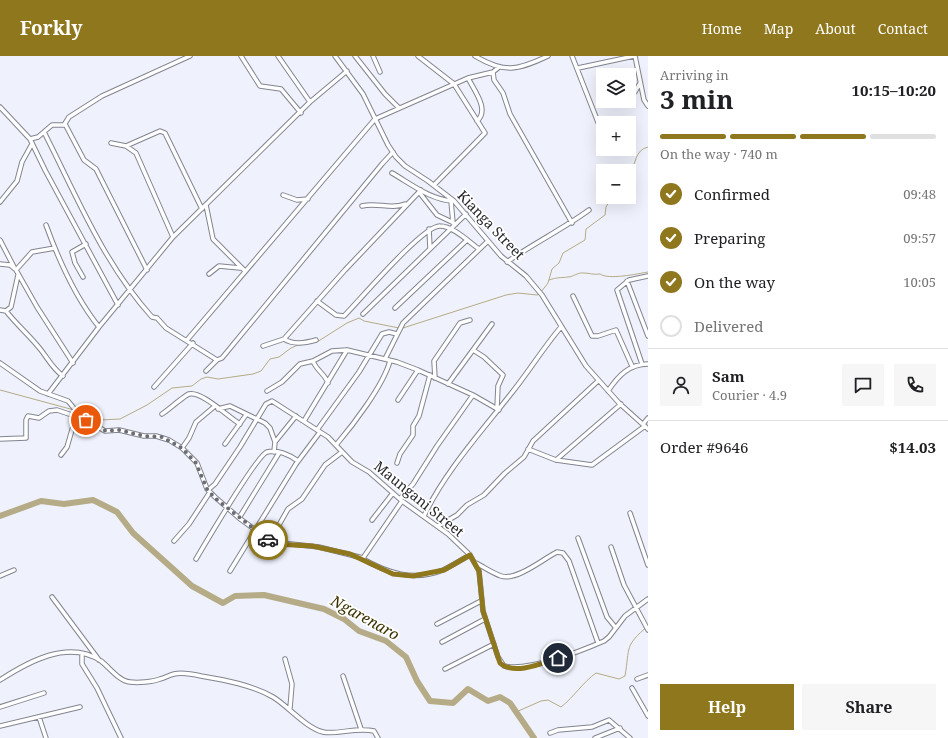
<!DOCTYPE html>
<meta charset="utf-8">
<style>
:root{--surface:#fff;--page:#f6f6f6;--text:#202124;--muted:#757577;--line:#e0e0e0;--accent:#8f771d}
body{margin:0;font-family:"Noto Serif",serif;background:var(--page);color:var(--text);height:100vh;display:flex;flex-direction:column;font-size:15px;white-space:nowrap}
*{box-sizing:border-box;margin:0}
p{font-size:13px;color:var(--muted)}
.icon{flex:none;width:22px;height:22px;fill:none;stroke:currentColor;stroke-width:2;stroke-linecap:round;stroke-linejoin:round}
.map{position:relative;flex:1;overflow:hidden}
.panel{display:flex;flex-direction:column;background:var(--surface);width:300px}
.panel>*{flex:none}
.fabs{position:absolute;left:596px;top:12px;display:grid;gap:8px}
.fabs a{display:grid;place-items:center;width:40px;height:40px;border-radius:0px;background:var(--surface);box-shadow:0 4px 16px #0002;font-size:20px}
.pin{position:absolute;display:grid;place-items:center;width:34px;height:34px;color:#fff;margin:-17px;border:2px solid #fff;border-radius:50%;box-shadow:0 1px 4px #0007}
.courier{position:absolute;display:grid;place-items:center;width:40px;height:40px;margin:-20px;border:3px solid #8f771d;border-radius:50%;background:#fff;color:#222;box-shadow:0 1px 5px #0007}
.overview em{font-style:normal;font-weight:700}
.overview div{display:flex;flex-direction:column-reverse}
.overview{display:flex;align-items:center;justify-content:space-between;height:68px;padding:0 12px}
h1{font-size:26px;font-weight:700;line-height:30px}
.bar{display:grid;grid-template-columns:repeat(4,1fr);gap:6px 4px;align-content:center;height:48px;padding:0 12px}
.bar i{height:5px;border-radius:3px;background:var(--line)}
.bar .on{background:var(--accent)}
.bar p{grid-column:span 4}
.line{display:flex;align-items:center;gap:10px;padding:0 12px;border-top:1px solid var(--line)}
.line div{flex:1}
.round{display:grid;place-items:center;flex:none;width:42px;height:42px;border-radius:0px;background:var(--page)}
ol{padding:0 12px;list-style:none}
li{display:flex;align-items:center;gap:12px;height:44px}
li p{margin-inline-start:auto}
li .icon{padding:4px;border-radius:50%;background:var(--accent);color:#fff;stroke-width:4}
li:last-child{color:var(--muted)}
li i{width:22px;height:22px;border:2px solid var(--line);border-radius:50%}
.button{display:flex;gap:8px;margin-top:auto;padding:8px 12px}
.button a{flex:1;height:46px;border-radius:0px;background:var(--accent);color:#fff;font-size:16px;font-weight:700;line-height:46px;text-align:center}
.button a+a{background:var(--page);color:var(--text)}
header{display:flex;align-items:center;gap:24px;box-sizing:border-box;height:56px;padding:0 20px;background:var(--accent);color:#fff}
header strong{font-size:19px}
nav{display:flex;gap:22px;margin-inline-start:auto;font-size:14px}
main{display:flex;flex:1;min-height:0}
.map>svg:first-child{display:block}
</style>
<header>
<strong>Forkly</strong>
<nav><a>Home</a><a>Map</a><a>About</a><a>Contact</a></nav>
</header>
<main>
<div class="map">
<svg width="648" height="682" viewBox="0 0 648 682">
<rect width="100%" height="100%" fill="#eff2fd"/>
<g fill="none" stroke-linecap="round" stroke-linejoin="round">
<path stroke="#b5ab87" stroke-width="1" d="M629 118C637 108 634 94 648 91
M549 224C558 221 560 222 568 221 573 221 578 216 584 217 590 217 593 219 600 218 608 224 637 218 648 216
M541 236 548 227 552 213 559 207 563 197 585 184 586 173 605 159 606 151 612 141
M403 272 506 239 518 237 537 239 539 238
M0 334 74 354
M80 357 100 364 120 363 147 349 172 332 192 330 201 323 207 321 218 323 253 318 261 315 270 303 279 301 291 292 298 289 317 286 347 267 359 262 364 265 399 272
M516 656 541 645 548 644 561 651C574 641 583 626 596 617L619 623 625 620C630 591 624 590 648 570"/>
<path stroke="#b5ab87" stroke-width="6" d="M0 460 41 445 64 448 93 444 117 456 133 477 192 530 223 547 235 540 264 539 324 553 344 563 359 575 386 585 406 601 417 625 430 645 453 647 468 633 488 645 500 641 510 647 534 682"/>
<defs>
<path id="minor" d="M241 0 260 30 281 33 301 57
M278 0 310 46
M335 0 363 38 388 89 396 101 405 110 428 125 454 145 501 200 526 220 542 239 586 310 619 347 648 373
M355 0 385 38 399 52
M373 0 380 16
M418 0 454 28 485 77 434 129
M475 0C505 18 518 14 548 0
M572 0 603 79
M635 0 644 44 648 50
M578 12 634 0
M493 16 494 24 503 37 510 58 572 167
M468 22C474 34 490 54 477 65
M629 38 635 36 640 27
M0 51 30 83 45 114 118 249
M65 68 84 104 96 113 147 214
M44 76C76 139 104 208 152 261L157 262 166 272 217 304 222 302 382 108 393 96
M30 83 38 81 52 69H64L69 61 102 40 190 0
M111 87 126 90 136 97 173 181
M126 90 160 75 165 77 202 153
M608 93 609 95
M392 117C411 128 431 144 453 145
M419 136 437 159 456 168
M283 139 297 144 308 143
M451 145 453 167
M0 146 17 125 22 106 32 88
M206 149 213 183 245 215
M362 150C377 146 391 154 405 148
M46 169C59 205 75 241 99 271
M429 173 430 192
M0 184 14 211
M507 206C534 187 563 173 589 154
M0 208 10 209 16 214 37 251 73 307
M16 214 32 196 55 192
M209 218 219 210 240 212
M83 221 75 207 72 196 86 188
M627 225 648 280
M573 240 592 280H598L616 274 632 310
M317 245 336 259 344 260C360 244 423 169 440 170 453 170 469 186 479 193
M395 252 467 184
M0 254 6 255 11 251 18 219
M6 255C17 269 30 280 41 294 48 303 53 313 63 320
M363 258 466 158
M284 283 345 214 421 134
M187 284 375 63 468 22 493 16 498 12
M263 290 284 283C293 289 306 287 316 284
M473 294 484 301 503 319 498 330 497 352
M385 303 403 267 488 185
M313 305C316 314 325 318 328 327
M0 307 40 335 68 345 82 362 105 375 119 374 144 380H156L169 384 182 392 197 407 207 433 215 441 239 462 272 486 319 491 363 502 402 445
M642 308 617 234 629 224 648 220
M206 315 217 304
M435 322 434 305 460 267 470 264
M448 328 492 268
M154 331 193 287
M267 335 282 326 300 308 313 305 332 295 347 294 397 306 418 314 473 339 499 354
M608 335C618 320 629 308 648 308
M48 338 99 271 173 181 310 46 347 15
M398 344 418 314
M218 353 230 350 265 367 270 372 275 386
M162 358C167 355 185 339 189 338 202 335 228 361 240 368
M304 365 347 294
M643 368 648 362
M317 374 359 316 382 278 389 276 397 278
M0 383 26 382V364L28 360 39 362 49 355 57 354 81 362
M225 388 246 359
M336 389C353 369 383 330 390 305
M182 392 189 382 196 366 215 350
M528 393 556 404 592 409 645 370
M274 396 275 386 296 360
M61 399 67 391 76 360
M556 404 621 348
M397 407 400 398 413 379V370L419 360 430 319
M208 434 215 428 240 391 266 348 272 345 328 381 352 406 369 416 402 445 448 478 470 499 479 515 483 555 498 601 504 610C528 616 581 595 604 585L609 581 625 560 648 543
M400 443 413 428 437 390 473 339
M630 457 648 509
M424 460C444 417 481 376 510 339 528 317 543 292 561 271
M239 462 279 397
M372 464 393 437
M438 470 457 459 467 449 484 439 505 417 524 401 533 385 598 325
M578 482 607 561 616 572
M268 484 275 476 288 453 302 443 325 409 342 396
M174 485 189 468 210 436
M611 491 624 529 648 574
M361 502C387 517 414 526 443 514 452 510 461 504 470 499
M196 503C205 488 257 399 267 396 277 393 290 399 298 405
M476 507C484 511 492 517 501 520 517 525 543 503 557 496L563 497 569 505 598 587
M230 515 296 408 320 376
M0 520 14 514
M52 541 99 604
M437 568 481 545
M442 586 485 563
M82 598V608L97 632 121 682
M285 603 292 628 290 652
M445 613 494 588
M343 620 361 673
M637 623 648 619
M0 624C28 606 68 583 101 605 110 612 119 625 130 626 138 627 152 626 160 623 165 622 169 619 174 618 183 616 192 618 201 620 225 624 252 629 273 641 288 650 306 672 323 676 337 679 356 671 374 675L378 682
M632 632 648 660
M0 651 44 637
M39 661 46 682
M0 670 80 651
M550 677 558 674 592 671 609 664 630 682
M595 682 620 672"/>
</defs>
<use href="#minor" stroke="#82858f" stroke-width="5.5"/>
<use href="#minor" stroke="#fff" stroke-width="3.5"/>
</g>
<g fill="none" stroke-linecap="round" stroke-linejoin="round">
<path stroke="#6c6d74" stroke-width="4" stroke-dasharray="0 7.2" d="M86 364 106 375 119 374 144 380 162 381 182 392 196 407 207 433 215 442 268 484"/>
<path stroke="#8f771d" stroke-width="5" d="M268 484 276 488 312 490 350 498 393 518 413 520 444 514 470 499 479 515 483 555 500 607C514 620 543 607 558 602"/>
</g>
<g text-anchor="middle" stroke-width="3.5" stroke-linejoin="round" paint-order="stroke">
<g font-size="14" fill="#25262a" stroke="#fff">
<text transform="translate(491 169) rotate(46)" y="5">Kianga Street</text>
<text transform="translate(419 443) rotate(39)" y="5">Maungani Street</text>
</g>
<g font-size="15" font-style="italic" fill="#3c3000" stroke="#fff">
<text transform="translate(365 562) rotate(29)" y="5">Ngarenaro</text>
</g>
</g>
</svg>
<div class="fabs">
<a><svg class="icon" aria-label="layers" viewBox="0 0 24 24"><path d="M12 4l9 5-9 5-9-5zM3 14l9 5 9-5"/></svg></a>
<a>+</a>
<a>−</a>
</div>
<div class="pin" style="left:86px;top:364px;background:#ea580c"><svg class="icon" aria-label="bag" viewBox="0 0 24 24"><path d="M5 8h14l-1 12H6zM9 8a3 3 0 0 1 6 0"/></svg></div>
<div class="pin" style="left:558px;top:602px;background:#1f2937"><svg class="icon" aria-label="home" viewBox="0 0 24 24"><path d="M3 11l9-7 9 7M6 9v11h12V9"/></svg></div>
<div class="courier" style="left:268px;top:484px"><svg class="icon" aria-label="car" viewBox="0 0 24 24"><path d="M5 17H2v-5l4-1 3-4h7l3 4 3 1v5h-3M9 17h6M6 11h13"/><circle cx="7" cy="17" r="2"/><circle cx="17" cy="17" r="2"/></svg></div>
</div>
<section class="panel">
<div class="overview"><div><h1>3 min</h1><p>Arriving in</p></div><em>10:15–10:20</em></div>
<div class="bar"><i class="on"></i><i class="on"></i><i class="on"></i><i></i><p>On the way · 740 m</p></div>
<ol>
<li><svg class="icon" aria-label="check" viewBox="0 0 24 24"><path d="M5 12l5 5 9-10"/></svg>Confirmed<p>09:48</p></li>
<li><svg class="icon" aria-label="check" viewBox="0 0 24 24"><path d="M5 12l5 5 9-10"/></svg>Preparing<p>09:57</p></li>
<li><svg class="icon" aria-label="check" viewBox="0 0 24 24"><path d="M5 12l5 5 9-10"/></svg>On the way<p>10:05</p></li>
<li><i></i>Delivered</li>
</ol>
<div class="line" style="height:72px"><a class="round"><svg class="icon" aria-label="person" viewBox="0 0 24 24"><circle cx="12" cy="8" r="4"/><path d="M4 21q1-7 8-7t8 7"/></svg></a><div><b>Sam</b><p>Courier · 4.9</p></div><a class="round"><svg class="icon" aria-label="chat" viewBox="0 0 24 24"><path d="M4 5h16v11H9l-5 4z"/></svg></a><a class="round"><svg class="icon" aria-label="phone" viewBox="0 0 24 24"><path d="M5 4h4l2 5-3 2q2 4 5 5l2-3 5 2v4C11 20 4 13 5 4z"/></svg></a></div>
<div class="line" style="height:52px"><div>Order #9646</div><b>$14.03</b></div>
<div class="button"><a>Help</a><a>Share</a></div>
</section>
</main>
